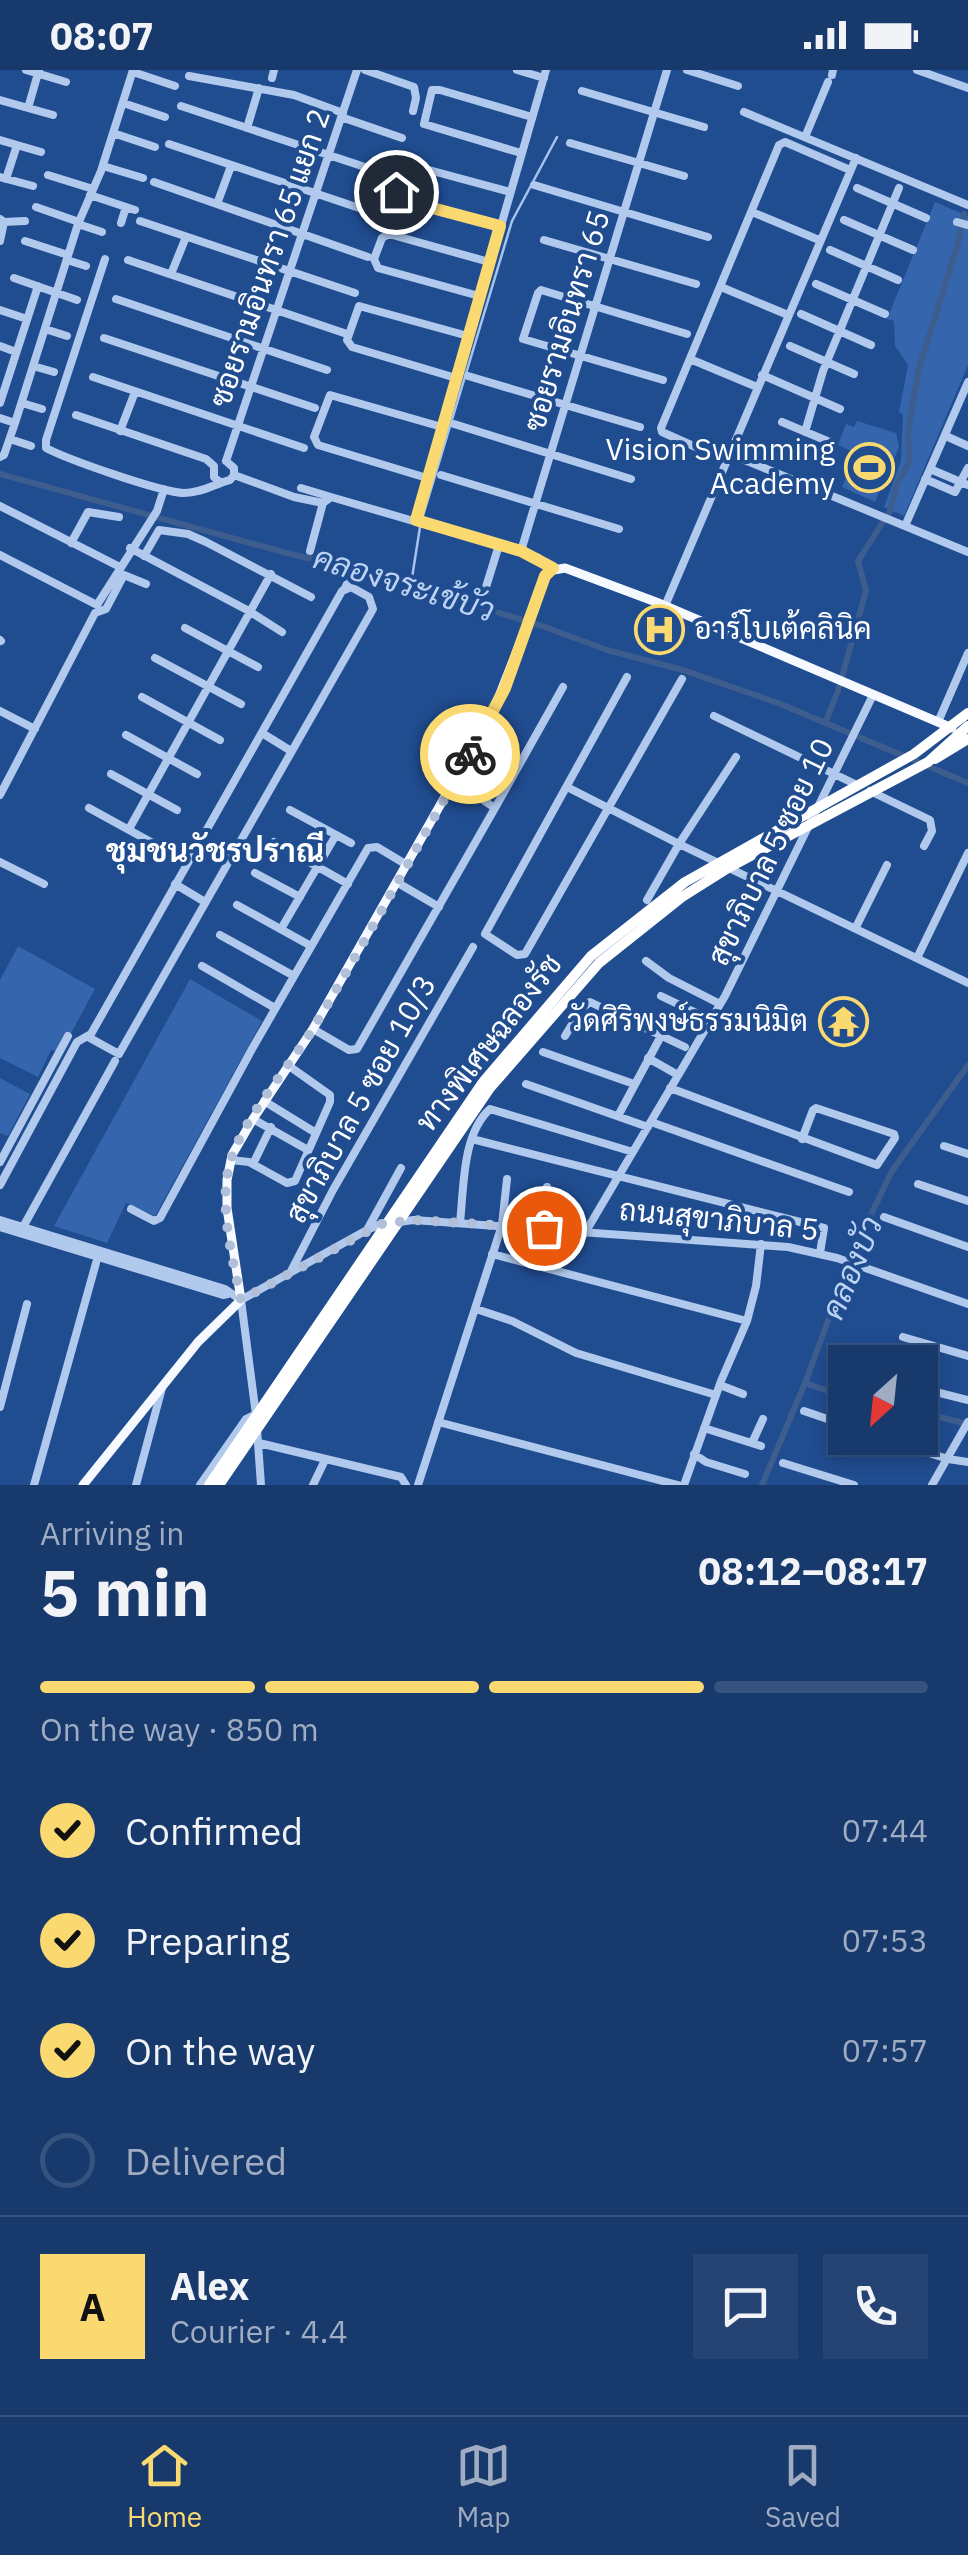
<!DOCTYPE html>
<meta charset="utf-8">
<style>
:root{--surface:#18396c;--page:#254474;--text:#f1f3f6;--muted:#9facc2;--line:#36537f;--accent:#fad971}
body{margin:0;font-family:"IBM Plex Sans",Sarabun,sans-serif;background:var(--page);color:var(--text);height:100vh;display:flex;flex-direction:column;font-size:38px;white-space:nowrap}
*{box-sizing:border-box;margin:0}
p{font-size:32px;color:var(--muted)}
.icon{flex:none;width:55px;height:55px;fill:none;stroke:currentColor;stroke-width:2;stroke-linecap:round;stroke-linejoin:round}
.map{position:relative;height:1415px;overflow:hidden}
.drawer{display:flex;flex-direction:column;background:var(--surface);flex:1}
.drawer>*{flex:none}
.needle{width:65px;rotate:207deg}
.controls{position:absolute;left:828px;top:1275px;display:grid;gap:20px}
.controls a{display:grid;place-items:center;width:110px;height:110px;border-radius:0px;background:var(--surface);box-shadow:0 5px 15px #0003,0 0 0 2px var(--line);font-size:50px}
.pin{position:absolute;display:grid;place-items:center;width:85px;height:85px;color:#fff;margin:-42px;border:5px solid #fff;border-radius:50%;box-shadow:0 2px 10px #0007}
.courier{position:absolute;display:grid;place-items:center;width:100px;height:100px;margin:-50px;border:8px solid #fad971;border-radius:50%;background:#fff;color:#222;box-shadow:0 2px 12px #0007}
.summary em{font-style:normal;font-weight:700}
.summary div{display:flex;flex-direction:column-reverse}
.summary{display:flex;align-items:center;justify-content:space-between;height:170px;padding:0 40px}
h1{font-size:65px;font-weight:700;line-height:75px}
.bar{display:grid;grid-template-columns:repeat(4,1fr);gap:15px 10px;align-content:center;height:120px;padding:0 40px}
.bar i{height:12px;border-radius:8px;background:var(--line)}
.bar .on{background:var(--accent)}
.bar p{grid-column:span 4}
.line{display:flex;align-items:center;gap:25px;padding:0 40px;border-top:2px solid var(--line)}
.line div{flex:1}
.round{display:grid;place-items:center;flex:none;width:105px;height:105px;border-radius:0px;background:var(--page)}
ol{padding:0 40px;list-style:none}
li{display:flex;align-items:center;gap:30px;height:110px}
li p{margin-inline-start:auto}
li .icon{padding:10px;border-radius:50%;background:var(--accent);color:#111;stroke-width:4}
li:last-child{color:var(--muted)}
li i{width:55px;height:55px;border:5px solid var(--line);border-radius:50%}
.status{display:flex;justify-content:space-between;align-items:center;height:70px;padding:0 50px;background:var(--surface);direction:ltr}
.status svg{height:28px;fill:currentColor}
.tab-bar{display:flex;justify-content:space-around;align-items:center;height:140px;border-top:2px solid var(--line);background:var(--surface);font-size:28px;color:var(--muted)}
.tab-bar a{display:grid;justify-items:center;gap:5px}
.tab-bar .on{color:var(--accent)}
.map>svg:first-child{display:block}
</style>
<div class="status"><b>08:07</b><svg viewBox="0 0 49 12"><path d="M0 12V9h3v3zM5 12V6h3v6zM10 12V3h3v9zM15 12V0h3v12zM26 1h20v11H26zM47 4h2v5h-2z"/></svg></div>
<div class="map">
<svg width="968" height="1415" viewBox="0 0 968 1415">
<rect width="100%" height="100%" fill="#204c90"/>
<path fill="#3465ad" d="M935 132 968 146V295L904 446 884 437 901 391 903 345 899 342 908 295 895 276 894 251 887 249Z
M857 351 896 363 899 377 875 432 842 417 856 383 838 375 846 354 854 357Z
M18 876 95 919 61 982 51 980 38 1007 0 988V910Z
M190 909 262 951 155 1146 126 1133 107 1173 54 1156Z
M0 1008 30 1024 8 1066 0 1063Z"/>
<g fill="none" stroke-linecap="round" stroke-linejoin="round">
<path stroke="#a4c3ee" stroke-width="2.5" d="M422 449 512 151 557 67
M411 514 420 457"/>
<path stroke="#3e5d8f" stroke-width="6" d="M0 404 294 485 356 498 545 557 607 580 683 600 778 633 968 713
M825 653 838 621 866 521 858 491 890 441 897 414 909 392 908 361 919 298 957 177 964 144
M805 1313 845 1327
M920 1342 968 1354
M762 1415 805 1313 855 1178 892 1101 968 995"/>
<path stroke="#b0c9ed" stroke-width="8" d="M26 0 66 12
M365 0 414 17 416 28 413 41
M517 0 544 8
M687 0 738 16
M917 0 968 18
M133 2 175 16
M832 5 833 0
M189 6 294 25 343 43
M272 8 274 0
M582 21 704 57
M0 30 53 45
M123 33 165 47
M181 36 395 107
M28 38 39 0
M744 42 968 135
M341 47 402 68
M247 58 259 18
M113 63 155 77
M805 67 828 12
M0 70 41 82
M570 73 684 106
M169 74 380 145
M521 83 424 54 432 20H440L532 47
M103 96 143 108
M48 105 93 119
M0 107 33 116
M6 109 17 75
M154 112 368 187
M534 115 708 167
M857 118 926 148
M90 125 135 140
M217 134 231 96
M36 137 79 152
M752 142 819 170
M0 149 4 152 25 151
M844 150 913 180
M140 151 355 223
M957 152 967 155
M121 153 126 137
M78 154 102 162
M499 156 403 130 396 122 408 96H414L510 122
M544 170 696 214
M0 171 4 152
M25 171 68 185
M830 180 898 210
M105 189 46 370V378C69 390 160 422 184 423 202 423 214 414 230 410L234 405
M67 190 86 196
M128 190 344 263
M171 204 186 167
M14 208 77 230
M816 214 885 244
M721 217 788 245
M479 226 378 198 374 189 382 168 389 164 489 192
M116 229 327 300
M0 240 27 249
M801 244 871 275
M45 259 67 266
M104 268 315 338
M0 276 16 282
M790 276 854 304
M690 289 757 317
M33 296 54 302
M762 305 840 339
M468 306 640 357
M93 307 304 378
M456 308 352 277 347 270 359 236 468 266
M663 310 523 269 538 223 541 220 687 264
M0 333 38 216
M22 333 42 339
M76 345 206 389 214 396V407L220 412
M0 348 15 353
M782 352 832 373
M454 354 631 409
M120 361 135 322
M805 362 823 301 899 118
M948 367 968 376
M10 369 31 376
M730 384 968 482
M0 387 4 385 15 353 78 154 101 101 133 0
M226 391 357 0
M226 391 234 398V405L294 427 323 433 331 427 537 487 553 499
M727 391 662 362 661 358 779 75 785 72 850 100
M930 399 968 415
M441 405 619 459
M427 408 318 375 314 367 330 325 442 357
M925 409 955 422 968 398
M301 418 331 427
M0 436 120 497
M416 450 546 0
M905 456 968 312
M71 473 88 442 119 447
M130 478 249 541 282 562
M310 481 323 433
M521 481 667 0
M0 485 97 535 157 441 164 419
M144 486 159 460 188 464 206 472 311 527
M486 517 499 475
M345 518 354 500
M665 536 856 88
M185 558 258 597
M0 570 1 571
M155 588 241 634
M627 607 485 864 517 885 525 884 682 609
M142 627 220 670
M0 641 35 659
M714 646 857 715
M938 652 968 583
M262 663 291 681
M126 665 197 704
M736 687 679 774 968 913
M111 704 177 740
M455 711 495 738 563 617
M567 717 679 774 647 830
M870 721 930 750 932 761 924 776
M0 725 95 543 106 539 124 505 146 514
M89 738 160 777
M290 740 351 773
M129 759 271 504
M274 772 348 814
M0 792 44 814
M255 803 300 827
M398 813 439 837
M175 814 205 832
M237 835 311 876
M856 857 887 795
M281 859 336 765
M220 865 294 906
M918 886 968 783
M646 891 669 908 720 934
M202 896 275 938
M661 926 711 950
M313 959 349 980 357 979 495 738
M565 966 582 938 590 932 685 977
M543 982 634 1014
M648 988 678 1005
M526 1014 648 1057
M670 1018 877 1095 895 1068 894 1064 816 1038 813 1040 802 1069
M264 1031 316 1063
M618 1046 661 966
M253 1049 308 1080
M651 1052 849 1122
M472 1069 824 1158 820 1183
M944 1076 968 1084
M231 1090 249 1092 287 1113 295 1111 330 1032V1025L289 996
M0 1092 68 966
M253 1094 271 1057
M918 1114 968 1131
M0 1115 77 972 91 964 342 521 351 517 369 527 373 539 119 984 88 967
M131 1139 154 1151 160 1148 252 979 368 778 377 777 407 795
M884 1147 968 1177
M0 1150 225 1219 241 1230
M460 1152C464 1118 462 1064 490 1039L633 1082
M0 1157 223 1225 228 1224
M23 1157 115 991
M544 1158 547 1117
M367 1160 401 1098
M585 1163 725 926 873 625
M492 1184 747 1251
M540 1197 542 1158
M290 1203 333 1120 473 877
M241 1230 367 1160 381 1154 414 1150 788 1177 837 1188 968 1234
M241 1230 256 1345
M476 1239 512 1251 576 1283 716 1325
M903 1267 968 1286
M720 1315 743 1324
M920 1318 968 1330
M0 1337 27 1234
M804 1341 845 1355
M438 1352 678 1415
M704 1358 761 1376
M257 1359 261 1415
M881 1368 948 1389 968 1392
M259 1373 401 1407 406 1415
M752 1373 763 1349
M694 1384 706 1392 745 1404
M783 1393 854 1415
M34 1415 96 1193
M136 1415 162 1318
M200 1415 246 1349 256 1344
M313 1415 325 1390
M418 1415 502 1155 507 1109
M684 1415 721 1311 747 1251 756 1216 761 1174
M932 1415 968 1352"/>
<path stroke="#f6f9ff" stroke-width="9" d="M83 1415 198 1272 241 1230 227 1138V1110L232 1085 253 1049 313 959 493 642 548 501 565 498 656 532 952 658"/>
<path stroke="#fff" stroke-width="10" d="M935 689 968 669
M209 1415 483 1012 591 886 685 812 914 684 968 643
M219 1415 490 1018 599 893 682 827 728 798 928 692 968 656"/>
</g>
<g fill="none" stroke-linecap="round" stroke-linejoin="round">
<path stroke="#b1c0d8" stroke-width="10" stroke-dasharray="0 18" d="M470 684C418 775 368 867 314 957 288 1000 238 1052 228 1101 220 1141 233 1191 241 1230L381 1154 414 1150 544 1158"/>
<path stroke="#fad971" stroke-width="12" d="M396 122 402 130 500 156 416 450 521 481 553 498 545 506 505 618 470 684"/>
</g>
<defs>
<symbol id="stadium-ring" viewBox="-11 -11 22 22"><circle r="9.5" fill="#204c90" stroke="#fad971" stroke-width="1.5"/><path d="M0-5a6.5 5 0 1 0 0 10a6.5 5 0 1 0 0-10ZM-3.5-1.8h7v3.6h-7Z" fill="#fad971"/></symbol>
<symbol id="hospital-ring" viewBox="-11 -11 22 22"><circle r="9.5" fill="#204c90" stroke="#fad971" stroke-width="1.5"/><path d="M-5-5h3v3.5h4V-5h3V5h-3V1.5h-4V5h-3Z" fill="#fad971"/></symbol>
<symbol id="temple-ring" viewBox="-11 -11 22 22"><circle r="9.5" fill="#204c90" stroke="#fad971" stroke-width="1.5"/><path d="M0-6L5-2H3V0L6.5 2.5H4V6H1.5V3h-3V6H-4V2.5H-6.5L-3 0V-2H-5Z" fill="#fad971"/></symbol>
</defs>
<g fill-rule="evenodd">
<use href="#stadium-ring" x="842" y="370" width="55" height="55"/>
<use href="#hospital-ring" x="632" y="532" width="55" height="55"/>
<use href="#temple-ring" x="816" y="924" width="55" height="55"/>
</g>
<g text-anchor="middle" stroke-width="8" stroke-linejoin="round" paint-order="stroke">
<g font-size="30" fill="#fff" stroke="#204c90">
<text transform="translate(270 188) rotate(-71)" y="10">ซอยรามอินทรา 65 แยก 2</text>
<text transform="translate(567 251) rotate(-73)" y="10">ซอยรามอินทรา 65</text>
<text transform="translate(771 782) rotate(-64)" y="10">สุขาภิบาล 5 ซอย 10</text>
<text transform="translate(489 973) rotate(-52)" y="10">ทางพิเศษฉลองรัช</text>
<text transform="translate(361 1029) rotate(-61)" y="10">สุขาภิบาล 5 ซอย 10/3</text>
<text transform="translate(719 1150) rotate(6)" y="10">ถนนสุขาภิบาล 5</text>
</g>
<g font-size="30" fill="#fff" stroke="#204c90" text-anchor="end">
<text x="835" y="390">Vision Swimming<tspan x="835" dy="34">Academy</tspan></text>
<text x="694" y="569" text-anchor="start">อาร์โบเต้คลินิค</text>
<text x="808" y="961">วัดศิริพงษ์ธรรมนิมิต</text>
</g>
<g font-size="32" font-style="italic" fill="#bdd3f4" stroke="#204c90">
<text transform="translate(404 514) rotate(17)" y="11">คลองจระเข้บัว</text>
<text transform="translate(852 1198) rotate(-67)" y="11">คลองบัว</text>
</g>
<g font-size="32" font-weight="bold" fill="#fff" stroke="#204c90">
<text x="215" y="792">ชุมชนวัชรปราณี</text>
</g>
</g>
</svg>
<div class="controls">
<a><svg class="needle" viewBox="-14 -14 28 28"><path d="M0-13l5 13h-10z" fill="#e53935"/><path d="M0 13l5-13h-10z" fill="#9facc2"/></svg></a>
</div>
<div class="pin" style="left:544px;top:1158px;background:#ea580c"><svg class="icon" aria-label="bag" viewBox="0 0 24 24"><path d="M5 8h14l-1 12H6zM9 8a3 3 0 0 1 6 0"/></svg></div>
<div class="pin" style="left:396px;top:122px;background:#1f2937"><svg class="icon" aria-label="home" viewBox="0 0 24 24"><path d="M3 11l9-7 9 7M6 9v11h12V9"/></svg></div>
<div class="courier" style="left:470px;top:684px"><svg class="icon" aria-label="bike" viewBox="0 0 24 24"><circle cx="6" cy="16" r="4"/><circle cx="18" cy="16" r="4"/><path d="M6 16l4-8h5l3 8M10 8l3 8H6M13 5h3"/></svg></div>
</div>
<section class="drawer">
<div class="summary"><div><h1>5 min</h1><p>Arriving in</p></div><em>08:12–08:17</em></div>
<div class="bar"><i class="on"></i><i class="on"></i><i class="on"></i><i></i><p>On the way · 850 m</p></div>
<ol>
<li><svg class="icon" aria-label="check" viewBox="0 0 24 24"><path d="M5 12l5 5 9-10"/></svg>Confirmed<p>07:44</p></li>
<li><svg class="icon" aria-label="check" viewBox="0 0 24 24"><path d="M5 12l5 5 9-10"/></svg>Preparing<p>07:53</p></li>
<li><svg class="icon" aria-label="check" viewBox="0 0 24 24"><path d="M5 12l5 5 9-10"/></svg>On the way<p>07:57</p></li>
<li><i></i>Delivered</li>
</ol>
<div class="line" style="height:180px"><b class="round" style="background:var(--accent);color:#111">A</b><div><b>Alex</b><p>Courier · 4.4</p></div><a class="round"><svg class="icon" aria-label="chat" viewBox="0 0 24 24"><path d="M4 5h16v11H9l-5 4z"/></svg></a><a class="round"><svg class="icon" aria-label="phone" viewBox="0 0 24 24"><path d="M5 4h4l2 5-3 2q2 4 5 5l2-3 5 2v4C11 20 4 13 5 4z"/></svg></a></div>
</section>
<nav class="tab-bar">
<a class="on"><svg class="icon" aria-label="home" viewBox="0 0 24 24"><path d="M3 11l9-7 9 7M6 9v11h12V9"/></svg>Home</a>
<a><svg class="icon" aria-label="map" viewBox="0 0 24 24"><path d="M3 6l6-2 6 2 6-2v14l-6 2-6-2-6 2zM9 4v14M15 6v14"/></svg>Map</a>
<a><svg class="icon" aria-label="saved" viewBox="0 0 24 24"><path d="M7 4h10v16l-5-4-5 4z"/></svg>Saved</a>
</nav>
